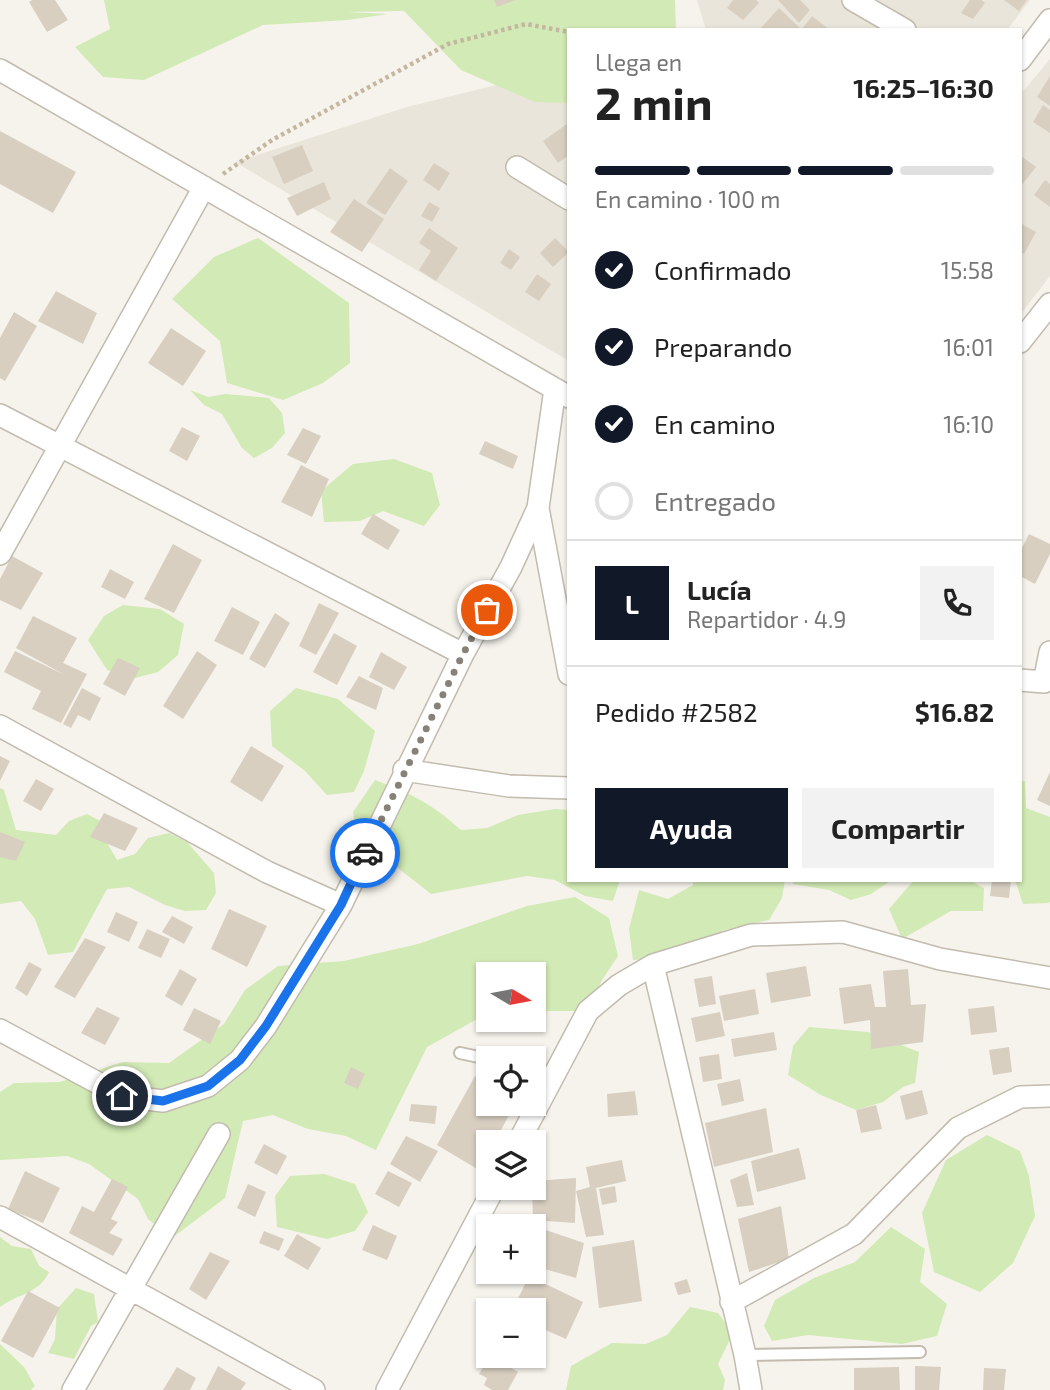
<!DOCTYPE html>
<html lang="es">
<meta charset="utf-8">
<style>
:root{--surface:#fff;--page:#f2f2f2;--text:#222;--muted:#767676;--line:#e0e0e0;--accent:#111827}
body{margin:0;font-family:"Exo 2",sans-serif;background:var(--page);color:var(--text);height:100vh;display:flex;flex-direction:column;font-size:26px;white-space:nowrap}
*{box-sizing:border-box;margin:0}
p{font-size:23px;color:var(--muted)}
.icon{flex:none;width:38px;height:38px;fill:none;stroke:currentColor;stroke-width:2;stroke-linecap:round;stroke-linejoin:round}
.map{position:relative;flex:1;overflow:hidden}
.details{position:absolute;left:567px;top:28px;width:455px;height:854px;display:flex;flex-direction:column;background:var(--surface);border-radius:0px;box-shadow:0 2px 5px #0004}
.details>*{flex:none}
.needle{width:46px;rotate:100deg}
.controls{position:absolute;left:476px;top:962px;display:grid;gap:14px}
.controls a{display:grid;place-items:center;width:70px;height:70px;border-radius:0px;background:var(--surface);box-shadow:0 2px 5px #0004;font-size:35px}
.pin{position:absolute;display:grid;place-items:center;width:60px;height:60px;color:#fff;margin:-30px;border:4px solid #fff;border-radius:50%;box-shadow:0 2px 7px #0007}
.courier{position:absolute;display:grid;place-items:center;width:70px;height:70px;margin:-35px;border:5px solid #1a73e8;border-radius:50%;background:#fff;color:#222;box-shadow:0 2px 9px #0007}
.overview em{font-style:normal;font-weight:700}
.overview div{display:flex;flex-direction:column-reverse}
.overview{display:flex;align-items:center;justify-content:space-between;height:119px;padding:0 28px}
h1{font-size:46px;font-weight:700;line-height:52px}
.bar{display:grid;grid-template-columns:repeat(4,1fr);gap:10px 7px;align-content:center;height:84px;padding:0 28px}
.bar i{height:9px;border-radius:5px;background:var(--line)}
.bar .on{background:var(--accent)}
.bar p{grid-column:span 4}
.line{display:flex;align-items:center;gap:18px;padding:0 28px;border-top:2px solid var(--line)}
.line div{flex:1}
.round{display:grid;place-items:center;flex:none;width:74px;height:74px;border-radius:0px;background:var(--page)}
ol{padding:0 28px;list-style:none}
li{display:flex;align-items:center;gap:21px;height:77px}
li p{margin-inline-start:auto}
li .icon{padding:7px;border-radius:50%;background:var(--accent);color:#fff;stroke-width:4}
li:last-child{color:var(--muted)}
li i{width:38px;height:38px;border:4px solid var(--line);border-radius:50%}
.action{display:flex;gap:14px;margin-top:auto;padding:14px 28px}
.action a{flex:1;height:80px;border-radius:0px;background:var(--accent);color:#fff;font-size:28px;font-weight:700;line-height:80px;text-align:center}
.action a+a{background:var(--page);color:var(--text)}
.map>svg:first-child{display:block}
</style>
<div class="map">
<svg width="1050" height="1390" viewBox="0 0 1050 1390">
<rect width="100%" height="100%" fill="#f6f3ec"/>
<path fill="#eae5da" d="M697 0H1030L1007 30H706Z
M1050 59V276L1020 315V95Z
M569 67V361L235 162 407 107Z"/>
<path fill="#d2eab5" d="M104 0H675L676 30H569V103L535 102 461 70 404 11 347 12 388 14 348 20 263 25 144 80 103 77 75 47 110 29Z
M258 238 349 303 350 363 323 383 283 400 227 383 220 341 172 299 214 257Z
M190 390 208 397 226 394 269 398 282 413 285 433 272 448 254 458 242 448 222 414 204 405Z
M394 459 432 473 440 505 424 526 383 511 360 521 324 522 321 491 353 464Z
M123 605 160 609 184 624 178 655 158 672 135 678 107 670 88 640 104 616Z
M296 688 338 699 375 731 364 771 354 792 327 795 305 771 272 746 270 711Z
M375 780C412 794 431 803 461 830L487 828 518 815 555 809 569 810V880H620L613 901 585 896 555 880 527 876 431 894 398 868 357 842 353 812Z
M1020 781H1025L1026 808 1050 817V902L1048 903 1023 904 1015 880H1020Z
M0 788 4 790 16 830 56 835 69 821 87 814 104 823 107 843 117 860 135 854 148 838 169 833 187 842 214 873 216 893 206 910 185 911 165 905 129 887 107 889 73 952 48 955 35 919 21 901 0 904Z
M693 880H785L782 898 769 920 724 930 680 957 633 960 629 929 639 890 668 899 693 885Z
M792 880H892L871 894 851 900 829 890 793 884Z
M914 880H969L984 888 983 911H951L902 939 889 909Z
M575 897 609 918 618 956 602 980 588 1011H534V975H488V1013L427 1047 376 1150 346 1136 308 1129 273 1115 243 1121 225 1198 172 1238 148 1219 138 1199 89 1164 67 1156 0 1160V1092L14 1083 60 1082 123 1062 169 1063 224 1024 245 990 278 966 344 961 418 944 527 906Z
M809 1027 868 1032 919 1052 915 1083 903 1087 883 1102 856 1110 821 1095 788 1075 793 1046Z
M987 1135 1020 1151 1029 1176 1035 1216 1013 1263 980 1292 934 1272 922 1213 946 1160Z
M324 1174 355 1184 368 1212 355 1231 327 1239 277 1227 275 1196 290 1176Z
M891 1227 925 1249 920 1282 947 1304 937 1336 902 1344 808 1335 772 1341 764 1326 775 1300 814 1278 855 1262Z
M0 1237 12 1246 31 1249 39 1266 49 1272C39 1294 17 1294 0 1307Z
M76 1288 94 1294 98 1322 91 1326 74 1359 48 1353 55 1339 57 1309Z
M690 1307 718 1313 733 1333 718 1364 725 1380 723 1390H566L571 1366 612 1343 646 1344 667 1335Z
M0 1344 24 1367 35 1386 31 1390H0Z"/>
<path fill="#d8cfc1" d="M32 0H55L68 20 47 32 29 2Z
M494 0H515L497 7Z
M733 0H756L759 3 743 20 727 8Z
M778 0H800L810 10 799 23Z
M970 0H981L985 3 973 19 961 13Z
M1004 0H1027L1019 11Z
M779 8 800 28 798 30H759Z
M812 16 830 30H801Z
M1050 76V106L1037 97Z
M1043 105 1050 110V133L1033 122Z
M567 124 569 155 558 163 543 141Z
M0 131 76 172 53 213 0 184Z
M302 145 313 171 284 184 272 157Z
M1020 155 1036 167 1020 187Z
M434 163 450 173 439 191 423 180Z
M390 168 408 181 385 215 366 203Z
M1045 180 1050 184V207L1034 195Z
M324 182 331 199 297 216 287 198Z
M354 199 384 219 362 252 330 232Z
M429 202 440 208 432 222 421 216Z
M1020 223 1036 232 1024 254 1020 251Z
M429 228 458 248 436 281 419 270 431 251 419 243Z
M555 238 569 252 553 267 540 253Z
M509 249 520 257 511 270 500 263Z
M537 274 551 284 539 301 525 292Z
M56 291 97 313 83 344 38 321Z
M14 312 37 326 5 381 0 378V338Z
M171 328 206 351 183 386 148 363Z
M182 427 200 436 187 461 169 451Z
M303 428 321 436 306 464 287 455Z
M485 441 518 456 513 469 479 454Z
M301 465 329 479 312 517 281 502Z
M373 514 400 530 388 550 361 534Z
M1029 534 1050 544V554L1035 584 1020 576V552Z
M173 544 202 560 174 613 144 599Z
M12 556 43 573 21 610 0 600V579Z
M110 569 134 582 125 599 101 587Z
M319 603 339 613 316 655 299 646Z
M232 607 260 622 243 655 214 641Z
M275 613 290 623 265 668 249 659Z
M33 616 77 638 63 663 87 674 61 723 32 709 41 691 4 672 15 651 65 675 16 648Z
M334 633 357 646 337 685 313 672Z
M197 651 217 665 183 719 163 706Z
M381 652 407 667 394 690 369 677Z
M118 658 140 668 125 696 103 684Z
M359 676 383 688 376 710 346 697Z
M82 688 101 698 90 721 78 715 71 728 63 724Z
M251 746 284 766 262 802 230 782Z
M0 756 10 761 0 781Z
M1050 772V806L1037 800Z
M36 779 54 789 41 811 23 801Z
M104 813 138 828 125 851 90 837Z
M0 832 25 842 16 861 0 857Z
M992 880H1011L1009 898 990 896Z
M229 909 267 926 247 967 211 949Z
M116 912 138 922 129 942 107 932Z
M172 916 193 927 184 944 162 932Z
M147 929 170 939 161 958 138 948Z
M85 938 106 947 75 998 54 987Z
M29 962 42 969 27 996 15 988Z
M806 966 811 996 771 1003 766 973Z
M180 969 197 979 182 1006 165 996Z
M908 969 911 1005 926 1004 923 1042 871 1049 870 1020 844 1024 839 988 871 984 875 1007H886L883 971Z
M712 976 716 1004 699 1007 694 979Z
M755 989 759 1014 724 1021 719 996Z
M994 1006 997 1032 971 1035 968 1009Z
M97 1007 120 1018 105 1045 81 1033Z
M194 1008 221 1021 210 1044 183 1030Z
M720 1012 725 1036 696 1042 691 1018Z
M774 1032 777 1050 734 1057 731 1039Z
M1009 1047 1012 1072 993 1075 989 1050Z
M719 1054 722 1079 703 1082 699 1057Z
M351 1067 365 1074 358 1089 344 1083Z
M475 1076 488 1083V1104H515L494 1143H488V1153L479 1170 437 1145Z
M740 1079 744 1101 722 1106 717 1084Z
M922 1090 928 1114 906 1120 900 1096Z
M635 1091 638 1115 608 1117 607 1094Z
M411 1104 437 1106 435 1124 409 1121Z
M876 1105 882 1129 861 1133 856 1110Z
M766 1108 773 1152 714 1167 705 1123Z
M406 1136 438 1151 420 1182 390 1164Z
M264 1144 287 1156 277 1175 254 1163Z
M799 1148 806 1179 757 1192 751 1161Z
M622 1160 626 1181 596 1188 604 1235 586 1237 576 1191 590 1187 586 1167Z
M25 1171 60 1188 43 1223 8 1209Z
M388 1171 412 1183 399 1207 375 1194Z
M747 1173 754 1205 737 1207 730 1180Z
M576 1178 575 1223 533 1220 532 1188H534V1181Z
M112 1179 128 1187 111 1219 118 1222 109 1233 123 1239 113 1256 69 1233 82 1206 94 1212Z
M248 1184 266 1192 255 1217 237 1208Z
M615 1186 617 1202 602 1205 599 1189Z
M781 1206 789 1259 749 1272 738 1219Z
M373 1225 397 1236 387 1260 362 1250Z
M540 1228 584 1243 576 1278 534 1266V1247Z
M264 1231 284 1239 279 1251 259 1243Z
M297 1234 321 1248 308 1270 284 1256Z
M634 1240 642 1301 599 1308 592 1247Z
M210 1252 230 1261 206 1300 189 1289Z
M529 1276 583 1302 566 1339 534 1325V1311H512Z
M687 1279 691 1292 678 1295 674 1283Z
M28 1291 60 1308 33 1358 1 1341Z
M498 1360 518 1372 508 1390H492L484 1385 487 1378 479 1374 487 1361 494 1366Z
M218 1366 246 1383 241 1390H206Z
M915 1366 941 1367 939 1390H915Z
M177 1367 196 1378 190 1390H163Z
M899 1367 900 1390H854V1368Z
M984 1368 1006 1369 1004 1390H983Z"/>
<g fill="none" stroke-linecap="round" stroke-linejoin="round">
<defs>
<path id="service" d="M460 1053 488 1059
M534 1069 555 1074
M745 1355 920 1352"/>
<path id="minor" d="M853 0 905 30
M1020 60 1050 20
M0 70 569 397
M517 167 569 199
M1020 342 1050 304
M0 415 463 654
M538 508 569 674
M0 554 204 187
M1020 680 1044 682 1050 652
M0 726 267 872 341 905
M404 770 509 786 569 788
M653 965 745 1355 751 1390
M0 1030 122 1096 163 1101 208 1086 240 1060 266 1026 341 905 463 654 511 567 538 508 555 389
M518 1143 588 1011 619 985 653 965 751 935 843 932 940 959 1050 978
M0 1217 314 1390
M731 1302 854 1234 958 1128 1020 1097 1050 1096
M73 1390 219 1134
M387 1390 494 1188"/>
</defs>
<use href="#service" stroke="#c2bbae" stroke-width="14"/>
<use href="#minor" stroke="#c2bbae" stroke-width="24"/>
<path stroke="#c4b79f" stroke-width="4.5" stroke-dasharray="3.5 3.5" stroke-linecap="butt" d="M223 174 272 140 448 44 526 24 569 32"/>
<use href="#service" stroke="#fff" stroke-width="10"/>
<use href="#minor" stroke="#fff" stroke-width="21"/>
</g>
<g fill="none" stroke-linecap="round" stroke-linejoin="round">
<path stroke="#878178" stroke-width="7" stroke-dasharray="0 12.6" d="M365 853 463 654 487 610"/>
<path stroke="#1a73e8" stroke-width="9" d="M122 1096 163 1101 208 1086 240 1060 266 1026 341 905 365 853"/>
</g>
</svg>
<div class="controls">
<a><svg class="needle" viewBox="-14 -14 28 28"><path d="M0-13l5 13h-10z" fill="#e53935"/><path d="M0 13l5-13h-10z" fill="#767676"/></svg></a>
<a><svg class="icon" aria-label="locate" viewBox="0 0 24 24"><circle cx="12" cy="12" r="6"/><path d="M12 2v4M12 18v4M2 12h4M18 12h4"/></svg></a>
<a><svg class="icon" aria-label="layers" viewBox="0 0 24 24"><path d="M12 4l9 5-9 5-9-5zM3 14l9 5 9-5"/></svg></a>
<a>+</a>
<a>−</a>
</div>
<div class="pin" style="left:487px;top:610px;background:#ea580c"><svg class="icon" aria-label="bag" viewBox="0 0 24 24"><path d="M5 8h14l-1 12H6zM9 8a3 3 0 0 1 6 0"/></svg></div>
<div class="pin" style="left:122px;top:1096px;background:#1f2937"><svg class="icon" aria-label="home" viewBox="0 0 24 24"><path d="M3 11l9-7 9 7M6 9v11h12V9"/></svg></div>
<div class="courier" style="left:365px;top:853px"><svg class="icon" aria-label="car" viewBox="0 0 24 24"><path d="M5 17H2v-5l4-1 3-4h7l3 4 3 1v5h-3M9 17h6M6 11h13"/><circle cx="7" cy="17" r="2"/><circle cx="17" cy="17" r="2"/></svg></div>
<section class="details">
<div class="overview"><div><h1>2 min</h1><p>Llega en</p></div><em>16:25–16:30</em></div>
<div class="bar"><i class="on"></i><i class="on"></i><i class="on"></i><i></i><p>En camino · 100 m</p></div>
<ol>
<li><svg class="icon" aria-label="check" viewBox="0 0 24 24"><path d="M5 12l5 5 9-10"/></svg>Confirmado<p>15:58</p></li>
<li><svg class="icon" aria-label="check" viewBox="0 0 24 24"><path d="M5 12l5 5 9-10"/></svg>Preparando<p>16:01</p></li>
<li><svg class="icon" aria-label="check" viewBox="0 0 24 24"><path d="M5 12l5 5 9-10"/></svg>En camino<p>16:10</p></li>
<li><i></i>Entregado</li>
</ol>
<div class="line" style="height:126px"><b class="round" style="background:var(--accent);color:#fff">L</b><div><b>Lucía</b><p>Repartidor · 4.9</p></div><a class="round"><svg class="icon" aria-label="phone" viewBox="0 0 24 24"><path d="M5 4h4l2 5-3 2q2 4 5 5l2-3 5 2v4C11 20 4 13 5 4z"/></svg></a></div>
<div class="line" style="height:91px"><div>Pedido #2582</div><b>$16.82</b></div>
<div class="action"><a>Ayuda</a><a>Compartir</a></div>
</section>
</div>
